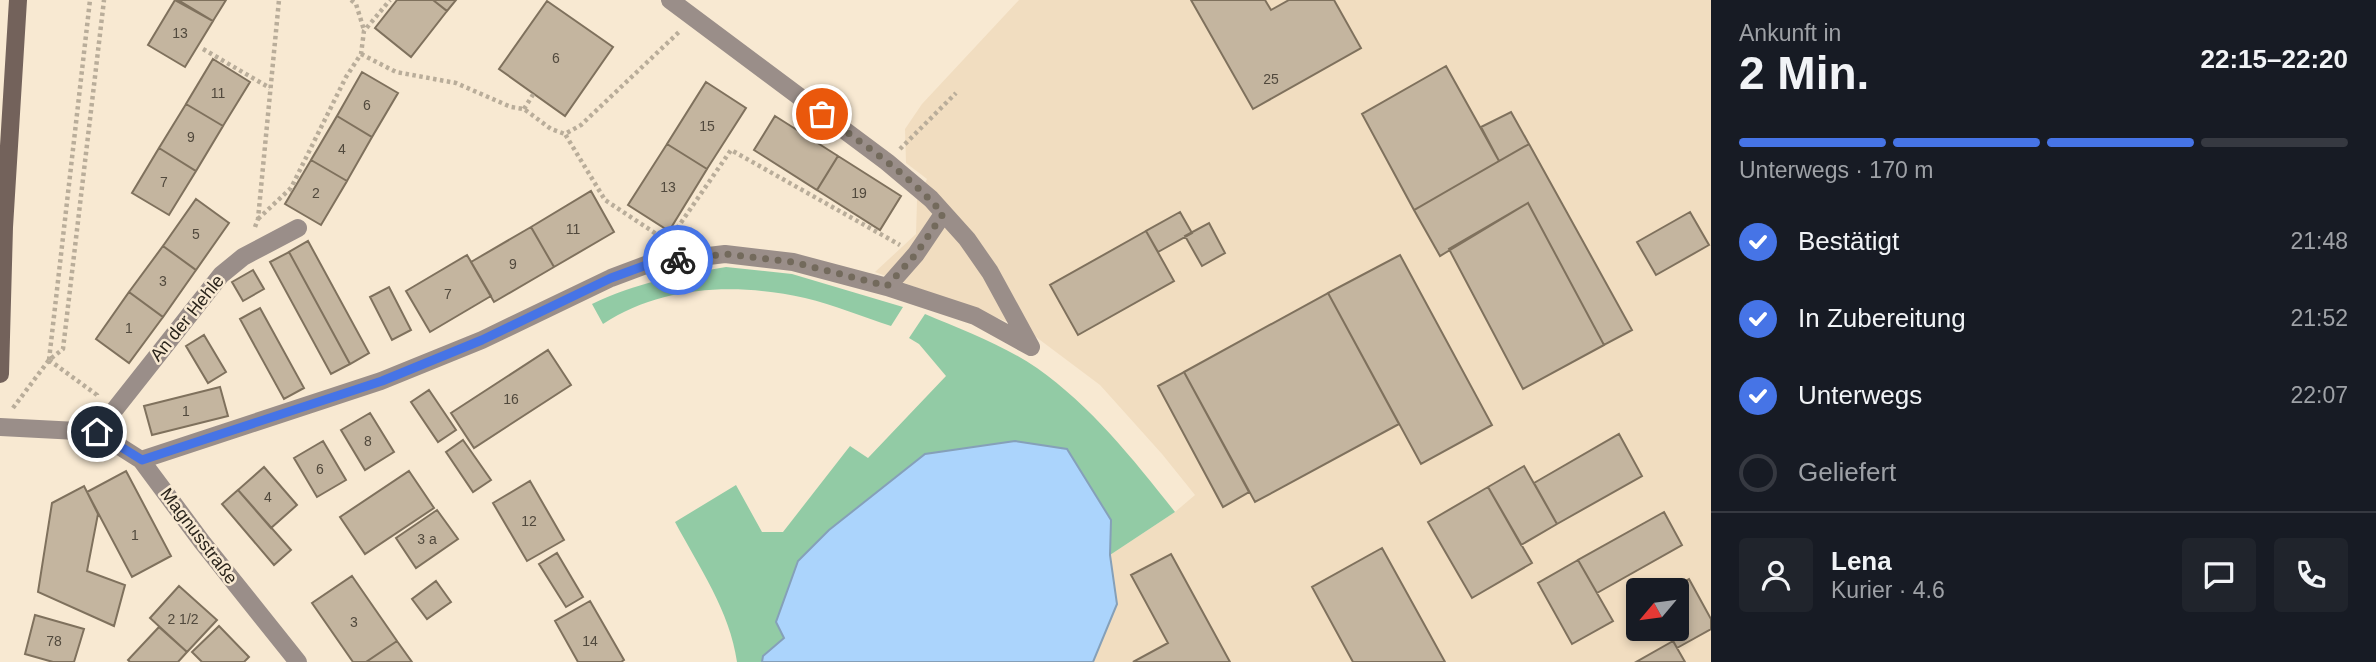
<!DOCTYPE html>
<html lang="de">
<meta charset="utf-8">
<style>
:root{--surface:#171b24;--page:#20242c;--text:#f1f3f6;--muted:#9ea1a6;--line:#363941;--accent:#4674e6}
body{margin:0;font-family:Helvetica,sans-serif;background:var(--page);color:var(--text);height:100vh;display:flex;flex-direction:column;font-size:26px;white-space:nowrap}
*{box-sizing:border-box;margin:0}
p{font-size:23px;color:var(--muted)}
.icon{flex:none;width:38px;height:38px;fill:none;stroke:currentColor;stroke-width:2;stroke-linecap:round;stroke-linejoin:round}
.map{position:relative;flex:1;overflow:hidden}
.drawer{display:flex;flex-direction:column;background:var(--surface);width:665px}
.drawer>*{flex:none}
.needle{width:46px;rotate:241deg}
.tools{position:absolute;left:1626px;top:578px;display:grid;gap:14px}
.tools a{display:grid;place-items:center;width:63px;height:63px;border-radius:7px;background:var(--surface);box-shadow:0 4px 10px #0003;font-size:35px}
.pin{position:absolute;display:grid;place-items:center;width:60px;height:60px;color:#fff;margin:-30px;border:4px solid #fff;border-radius:50%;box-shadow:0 2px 7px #0007}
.courier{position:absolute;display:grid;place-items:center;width:70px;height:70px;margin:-35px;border:5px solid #4674e6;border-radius:50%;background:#fff;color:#222;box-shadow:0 2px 9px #0007}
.headline em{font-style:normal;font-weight:700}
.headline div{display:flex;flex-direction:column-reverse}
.headline{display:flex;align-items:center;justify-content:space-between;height:119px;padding:0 28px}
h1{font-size:46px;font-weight:700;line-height:52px}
.bar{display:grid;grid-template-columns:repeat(4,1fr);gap:10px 7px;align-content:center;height:84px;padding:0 28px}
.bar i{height:9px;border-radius:5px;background:var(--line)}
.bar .selected{background:var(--accent)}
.bar p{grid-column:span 4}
.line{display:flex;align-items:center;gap:18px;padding:0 28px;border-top:2px solid var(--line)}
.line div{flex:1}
.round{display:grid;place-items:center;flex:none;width:74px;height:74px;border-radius:7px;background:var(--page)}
ol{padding:0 28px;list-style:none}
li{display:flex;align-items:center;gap:21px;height:77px}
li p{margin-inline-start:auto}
li .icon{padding:7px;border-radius:50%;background:var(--accent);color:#fff;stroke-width:4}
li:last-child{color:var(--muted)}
li i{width:38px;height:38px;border:4px solid var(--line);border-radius:50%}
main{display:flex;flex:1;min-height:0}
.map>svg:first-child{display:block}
</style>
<main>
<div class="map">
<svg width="1711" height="662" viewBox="0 0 1711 662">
<rect width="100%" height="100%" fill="#f8e9d2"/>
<path fill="#f1ddc0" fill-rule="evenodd" d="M1019 0H1711V662H1093L1117 604 1110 555 1175 512 1195 495 1162 454 1100 385 1024 328 875 272 916 234 917 200 927 179 906 163 905 129 922 104ZM1638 590H1676V628H1638Z"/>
<path fill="#92cba5" d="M726 267 792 274 903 307 891 326C863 317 834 305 805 298 737 283 663 285 603 324L592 304C635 283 679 275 726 267Z
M925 314C963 330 1003 345 1037 368 1091 406 1134 460 1175 512L1110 555 1111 520 925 454 829 530 798 561 790 588 784 638 763 656 762 662H737C730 611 699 567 675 522L736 485 762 532H783L850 446 868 458 946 376 919 344 909 338Z"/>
<path fill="#abd4fc" stroke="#85a0b9" stroke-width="2" d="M1015 441 1067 449 1111 520 1110 555 1117 604 1093 662H762L763 656 784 638 776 622 798 561 829 530 925 454Z"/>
<path fill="#c4b59f" stroke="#7f715d" stroke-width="2" d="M175 0 213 21 185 67 148 45Z
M178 0H226L213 21Z
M397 0H433L447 11 411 57 375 28Z
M433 0H456L447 11Z
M1191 0H1265L1271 10 1289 0H1334L1361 48 1253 109Z
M547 1 613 47 565 116 499 69Z
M213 59 250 82 223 126 186 104Z
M1446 66 1499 161 1414 210 1362 114Z
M362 72 398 93 372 137 337 116Z
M706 82 746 108 707 169 667 144Z
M186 104 223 126 196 171 159 148Z
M1511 112 1529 144 1499 161 1481 127Z
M337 116 372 137 347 181 311 160Z
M775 116 838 156 817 190 754 150Z
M667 144 707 169 669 231 628 205Z
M1529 144 1632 330 1604 345 1528 203 1440 256 1414 210Z
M159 148 196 171 169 215 132 193Z
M838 156 901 196 880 230 817 190Z
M311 160 347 181 321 225 285 204Z
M591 191 614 232 554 267 531 227Z
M196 199 229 223 196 270 163 246Z
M1528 203 1604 345 1523 389 1449 249Z
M1180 212 1192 233 1158 252 1146 231Z
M1690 212 1709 245 1656 275 1637 242Z
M1209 223 1225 253 1202 266 1185 236Z
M531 227 554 267 494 302 471 262Z
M1146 231 1174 281 1078 335 1050 285Z
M308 241 369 353 350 364 289 252Z
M163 246 196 270 163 317 129 292Z
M289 252 350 364 331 374 270 262Z
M467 255 491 296 430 332 406 291Z
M1400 255 1492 425 1421 464 1328 293Z
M253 270 264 289 243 301 232 282Z
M389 287 411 330 392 340 370 297Z
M129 292 163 317 129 363 96 339Z
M1328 293 1399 424 1255 502 1184 372Z
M260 308 304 388 284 399 240 319Z
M204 335 226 372 208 383 186 346Z
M548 350 571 385 474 448 451 413Z
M1184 372 1249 492 1223 507 1158 386Z
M220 387 228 416 152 435 144 406Z
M429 390 456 430 438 442 411 402Z
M370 413 394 452 365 470 341 430Z
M1619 434 1642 476 1557 524 1534 483Z
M463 440 491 480 473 492 446 452Z
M323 441 346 480 317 497 294 458Z
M1524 466 1557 524 1521 545 1488 487Z
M264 467 297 505 271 528 238 490Z
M126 471 171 556 132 577 87 492Z
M409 471 434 508 365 554 340 517Z
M530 481 564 540 527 561 493 503Z
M84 486 98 514 87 571 125 585 114 626 38 592 52 503Z
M1488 487 1532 563 1472 598 1428 522Z
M238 490 291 550 274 565 222 504Z
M437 510 458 539 416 568 396 538Z
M1664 512 1682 545 1597 593 1578 560Z
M1382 548 1445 662H1353L1312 587Z
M557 553 583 597 566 607 539 564Z
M1171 554 1230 662H1133L1168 643 1131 575Z
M1578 560 1613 621 1572 644 1538 583Z
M352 576 397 641 366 662H353L312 603Z
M1689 579 1711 619V629L1677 648 1666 628H1676V590H1669Z
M436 581 451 602 427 619 412 599Z
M179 586 217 620 187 652 150 618Z
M590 601 624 660 621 662H578L555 621Z
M35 615 84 629 74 662H53L25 654Z
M219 626 249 657 244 662H202L192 652Z
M159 627 187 652 178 662H130L128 660Z
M397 641 412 662H366Z
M1673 641 1685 662H1636Z"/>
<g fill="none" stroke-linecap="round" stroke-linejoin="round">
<path stroke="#b9ad9a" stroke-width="4.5" stroke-dasharray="3.5 3.5" stroke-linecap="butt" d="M351 0 356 4 364 30
M203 49 270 88
M361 54 396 72 456 83 511 107 524 109 551 129 565 134
M524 109 534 93
M900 149 956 93
M258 219 291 188 346 77 361 54 364 31 390 0
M255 227 258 219 279 0
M669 240 731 150 900 245
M667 241 605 200 565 134 581 125 680 31
M49 360 90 0
M49 360 97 395V398
M13 408 49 360 63 349 104 0"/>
<path stroke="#9a8e89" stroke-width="18" d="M670 0 887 162 931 199 967 239 990 272 1031 347
M887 287 916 254 943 214
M0 427 97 432 141 460 202 542 298 662
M97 432 221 275 243 257 298 228
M141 460 381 381 482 340 611 278 651 263 725 254 793 262 887 287 975 316 1031 347"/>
<path stroke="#73625b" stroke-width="18" d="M0 374 4 227 18 0"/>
</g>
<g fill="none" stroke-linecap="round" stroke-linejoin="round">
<path stroke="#736a5c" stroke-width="7" stroke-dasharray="0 12.6" d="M678 260 725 254 793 262 887 286 916 254 943 214C909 174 864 145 822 114"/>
<path stroke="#4674e6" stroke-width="9" d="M97 432 142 460 382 381 482 340 611 278 652 263 678 260"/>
</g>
<g text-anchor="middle" stroke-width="5" stroke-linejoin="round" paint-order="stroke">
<g font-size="14" fill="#51493d">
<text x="180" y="38">13</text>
<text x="556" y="63">6</text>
<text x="1271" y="84">25</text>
<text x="218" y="98">11</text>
<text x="367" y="110">6</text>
<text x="707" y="131">15</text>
<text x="191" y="142">9</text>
<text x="342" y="154">4</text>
<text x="164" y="187">7</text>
<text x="668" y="192">13</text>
<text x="316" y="198">2</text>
<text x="859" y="198">19</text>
<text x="573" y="234">11</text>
<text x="196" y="239">5</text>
<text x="513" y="269">9</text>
<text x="163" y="286">3</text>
<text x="448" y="299">7</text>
<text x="129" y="333">1</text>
<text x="511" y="404">16</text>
<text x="186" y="416">1</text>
<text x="368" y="446">8</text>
<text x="320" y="474">6</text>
<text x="268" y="502">4</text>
<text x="529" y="526">12</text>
<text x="135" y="540">1</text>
<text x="427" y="544">3 a</text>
<text x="183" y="624">2 1/2</text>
<text x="354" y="627">3</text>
<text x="54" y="646">78</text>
<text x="590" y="646">14</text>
</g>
<g font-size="18" fill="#2b251c" stroke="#f8e9d2">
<text transform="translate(187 318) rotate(-51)" y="6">An der Hehle</text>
<text transform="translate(199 536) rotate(53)" y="6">Magnusstraße</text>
</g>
</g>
</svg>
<div class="tools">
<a><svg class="needle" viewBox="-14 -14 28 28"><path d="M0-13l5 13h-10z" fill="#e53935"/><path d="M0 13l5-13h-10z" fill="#9ea1a6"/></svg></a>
</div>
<div class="pin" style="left:822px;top:114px;background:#ea580c"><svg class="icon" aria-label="bag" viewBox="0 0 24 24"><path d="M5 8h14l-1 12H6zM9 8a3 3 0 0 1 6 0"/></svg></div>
<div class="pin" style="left:97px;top:432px;background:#1f2937"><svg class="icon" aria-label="home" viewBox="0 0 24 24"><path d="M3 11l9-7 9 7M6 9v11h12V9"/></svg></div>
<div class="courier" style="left:678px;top:260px"><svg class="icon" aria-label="bike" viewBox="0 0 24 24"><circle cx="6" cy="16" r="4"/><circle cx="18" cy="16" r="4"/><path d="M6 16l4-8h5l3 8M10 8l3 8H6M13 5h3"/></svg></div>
</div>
<section class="drawer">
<div class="headline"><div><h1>2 Min.</h1><p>Ankunft in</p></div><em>22:15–22:20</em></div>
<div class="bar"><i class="selected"></i><i class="selected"></i><i class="selected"></i><i></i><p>Unterwegs · 170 m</p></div>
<ol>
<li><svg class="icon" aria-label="check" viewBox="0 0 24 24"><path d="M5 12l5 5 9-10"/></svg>Bestätigt<p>21:48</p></li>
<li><svg class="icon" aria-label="check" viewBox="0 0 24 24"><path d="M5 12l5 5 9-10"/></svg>In Zubereitung<p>21:52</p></li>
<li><svg class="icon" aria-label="check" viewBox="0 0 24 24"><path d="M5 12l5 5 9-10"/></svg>Unterwegs<p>22:07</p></li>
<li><i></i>Geliefert</li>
</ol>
<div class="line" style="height:126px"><a class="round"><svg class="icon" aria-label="person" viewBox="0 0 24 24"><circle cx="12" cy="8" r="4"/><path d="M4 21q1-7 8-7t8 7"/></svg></a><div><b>Lena</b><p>Kurier · 4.6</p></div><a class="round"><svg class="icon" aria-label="chat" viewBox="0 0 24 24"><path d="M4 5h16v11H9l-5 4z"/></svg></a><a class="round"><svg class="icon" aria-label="phone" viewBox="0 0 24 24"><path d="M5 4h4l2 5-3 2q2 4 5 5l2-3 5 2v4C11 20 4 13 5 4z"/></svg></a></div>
</section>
</main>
